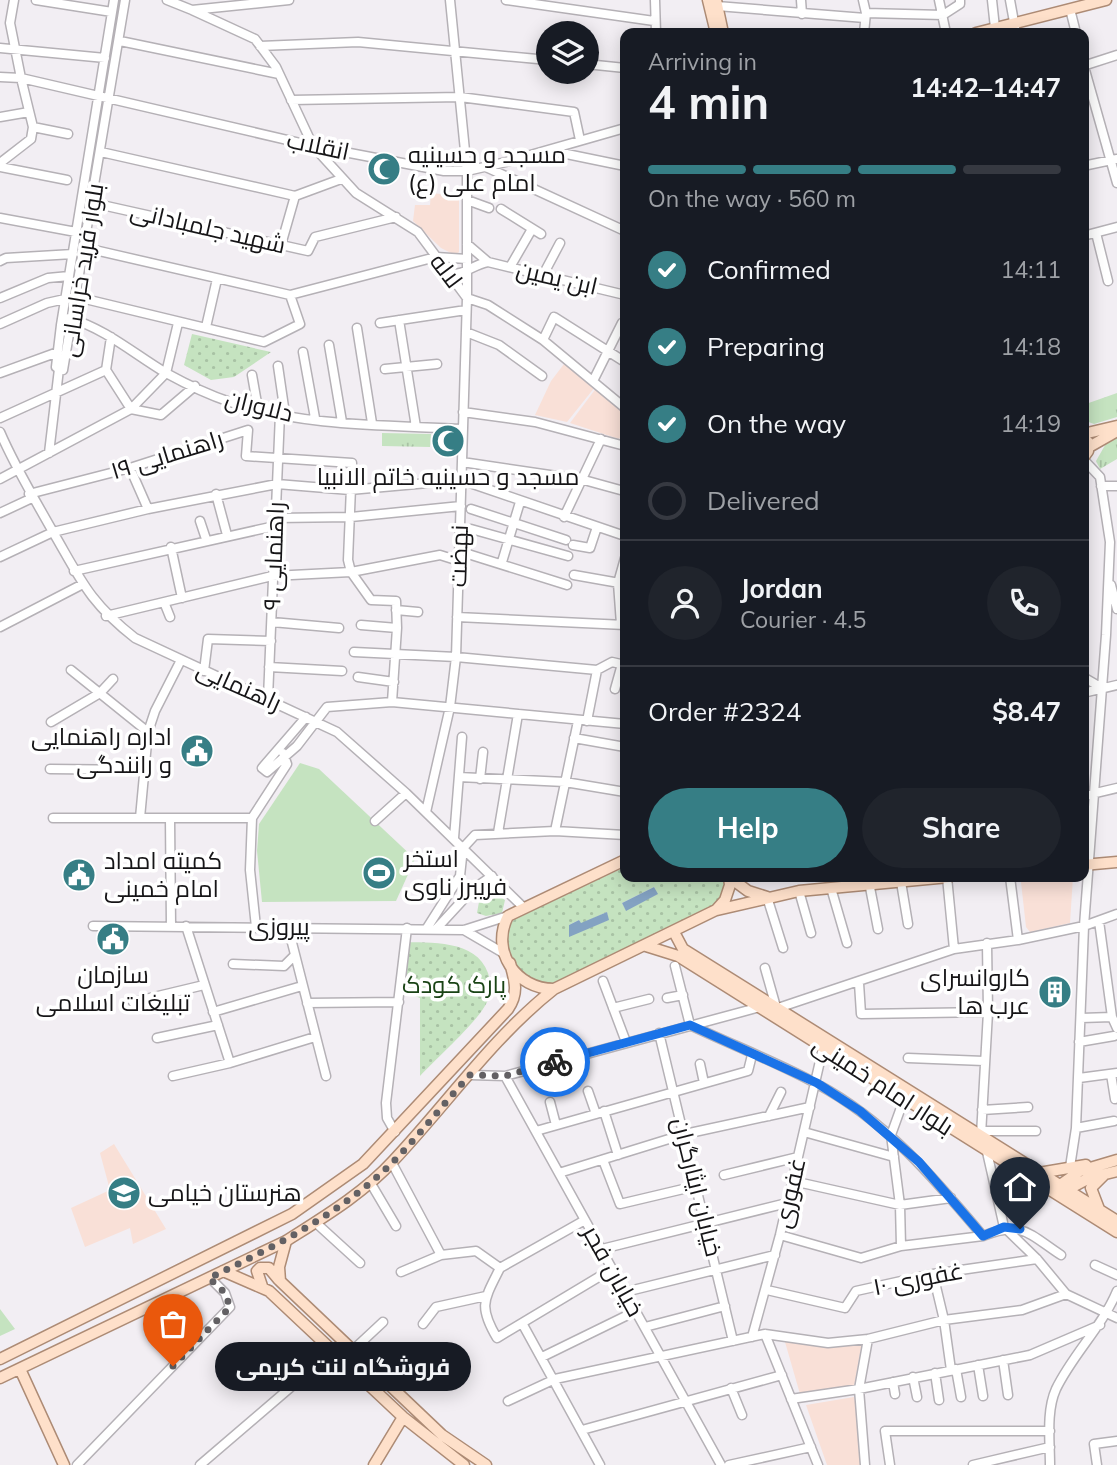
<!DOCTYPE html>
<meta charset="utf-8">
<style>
:root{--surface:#171b24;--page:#20242c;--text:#f1f3f6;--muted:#9ea1a6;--line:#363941;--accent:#367e85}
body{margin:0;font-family:Mulish,Cairo,sans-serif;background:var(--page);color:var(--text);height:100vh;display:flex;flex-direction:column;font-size:26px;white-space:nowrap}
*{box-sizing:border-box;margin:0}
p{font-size:23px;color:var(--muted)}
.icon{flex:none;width:38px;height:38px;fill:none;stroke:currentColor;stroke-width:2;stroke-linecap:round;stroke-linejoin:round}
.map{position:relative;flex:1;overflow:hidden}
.details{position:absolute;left:620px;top:28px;width:469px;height:854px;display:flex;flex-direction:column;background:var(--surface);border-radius:14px;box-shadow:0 4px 18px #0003}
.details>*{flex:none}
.fabs{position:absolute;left:536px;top:21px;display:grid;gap:14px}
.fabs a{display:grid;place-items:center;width:63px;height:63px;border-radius:50%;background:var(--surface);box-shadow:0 4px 18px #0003;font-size:35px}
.pin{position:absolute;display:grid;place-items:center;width:60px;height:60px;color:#fff;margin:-72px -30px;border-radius:50% 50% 50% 0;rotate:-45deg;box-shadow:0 0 7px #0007}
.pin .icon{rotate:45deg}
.courier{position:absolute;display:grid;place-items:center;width:70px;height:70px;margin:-35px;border:5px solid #1a73e8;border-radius:50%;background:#fff;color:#222;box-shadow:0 2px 9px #0007}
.bubble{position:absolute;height:49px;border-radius:24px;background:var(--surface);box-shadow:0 4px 18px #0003;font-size:23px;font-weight:700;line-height:49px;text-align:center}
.head em{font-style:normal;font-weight:700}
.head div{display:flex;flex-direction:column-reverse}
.head{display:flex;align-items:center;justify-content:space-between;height:119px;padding:0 28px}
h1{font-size:46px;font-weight:700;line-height:52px}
.bar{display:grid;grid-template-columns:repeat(4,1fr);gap:10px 7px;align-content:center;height:84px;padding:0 28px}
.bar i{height:9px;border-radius:5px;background:var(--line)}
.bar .active{background:var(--accent)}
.bar p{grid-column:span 4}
.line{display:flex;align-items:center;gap:18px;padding:0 28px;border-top:2px solid var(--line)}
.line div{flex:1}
.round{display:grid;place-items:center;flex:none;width:74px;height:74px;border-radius:37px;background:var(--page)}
ol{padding:0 28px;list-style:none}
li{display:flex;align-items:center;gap:21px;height:77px}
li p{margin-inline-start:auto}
li .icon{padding:7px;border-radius:50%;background:var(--accent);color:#fff;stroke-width:4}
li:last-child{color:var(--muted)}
li i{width:38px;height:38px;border:4px solid var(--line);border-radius:50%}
.cta{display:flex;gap:14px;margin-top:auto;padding:14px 28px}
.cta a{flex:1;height:80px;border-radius:42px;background:var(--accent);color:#fff;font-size:28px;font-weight:700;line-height:80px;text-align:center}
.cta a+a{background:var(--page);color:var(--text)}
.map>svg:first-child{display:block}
</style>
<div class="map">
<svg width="1117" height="1465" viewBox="0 0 1117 1465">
<defs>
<pattern id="grass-tufts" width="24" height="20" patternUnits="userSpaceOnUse" patternTransform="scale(1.75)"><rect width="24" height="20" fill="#c5e3c0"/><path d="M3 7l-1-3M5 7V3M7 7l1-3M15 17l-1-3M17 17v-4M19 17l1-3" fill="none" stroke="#a8c2a4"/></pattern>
<pattern id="park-dots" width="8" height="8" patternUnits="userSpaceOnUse" patternTransform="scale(1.75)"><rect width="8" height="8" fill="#c5e3c0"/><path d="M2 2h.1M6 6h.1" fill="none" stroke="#a8c2a4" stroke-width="1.8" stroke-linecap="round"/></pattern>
</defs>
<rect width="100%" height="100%" fill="#f2eef3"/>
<path fill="#f9e0d7" d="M431 193 459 196V252L455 255 441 248 413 221 415 205H430Z
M564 364 595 387 567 422 535 415 551 381Z
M597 387 625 411V428L619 439 570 423Z
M1073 877 1070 923 1030 932 1026 927 1021 882Z
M114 1144 166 1229 133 1244 130 1228 85 1247 71 1208 110 1190 100 1153Z
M785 1342 831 1345 862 1342 854 1387 800 1394Z
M854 1397 867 1465H827L806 1405Z"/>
<path fill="url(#grass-tufts)" d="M1117 393V417L1094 424 1083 420V405Z
M382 433 431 434 430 447 382 446Z
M1117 437V459L1100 469 1096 461 1108 440Z
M0 1309 15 1329 0 1336Z"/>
<path fill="url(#park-dots)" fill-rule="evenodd" d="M192 334 271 352 234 377 211 380 184 365Z
M625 867V877H726L724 894 712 908 563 982C553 984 539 986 530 982 517 975 504 946 507 933 508 925 513 920 520 915ZM654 887 657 894 626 910 622 903ZM607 912 608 920 569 936V925L579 920 581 924Z
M482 885 505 900 502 913 486 916 477 913Z
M401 942C430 943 476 939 488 973 491 983 492 994 486 1004 477 1022 436 1059 420 1076V998L398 989Z"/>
<path fill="#c5e3c0" d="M300 763 319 769 415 859 396 901 262 902 257 851 259 824Z"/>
<path fill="#83a2c2" d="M654 887 658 894 626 911 622 903Z
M607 912 609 920 569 937V925L579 920 581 923Z"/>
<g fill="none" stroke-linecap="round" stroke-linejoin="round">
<defs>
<path id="minor" d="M14 0 10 23 21 78 313 146 444 171H467L506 162 625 128
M36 0 112 12
M114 0 61 325 56 367 63 370 125 0
M167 0 192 10 289 0
M506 0 654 21
M655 0 656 33
M801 0 802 14
M863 0 866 13 864 33
M939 0 946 33
M992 0 995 28
M1010 0 1016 33
M717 6 865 18
M1070 9 1076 33
M192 10 255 39 276 67 313 146 356 193 418 232 467 298 488 305 543 340 625 408
M866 13 943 15
M943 15 960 4V0
M120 41 279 74
M260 46 358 42 548 60
M0 48 105 58
M1083 63 1117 183
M586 64 625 68
M1083 66 1117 55
M0 77 21 78 33 127 31 139 0 163
M291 100 460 97 574 112 580 140
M0 117 29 112
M33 127 68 134
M552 151 625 166
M101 152 295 196 341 179
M1083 166 1117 159
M0 167 67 180
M486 167 625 231
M467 200 489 208
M93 203 308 251 315 237 396 217
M501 209 541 234
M0 218 76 232
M1096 233 1108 281
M1083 236 1117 227
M467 244 488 262 625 295
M281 245 295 196
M86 248 290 295 436 257 467 259
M0 261 6 258 73 254
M510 267 532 229
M449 274C466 275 472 265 488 262
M543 275 560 243
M77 297 264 342 300 324 290 295
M0 298 48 278 69 276
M69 318C106 329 134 354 166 373 186 384 209 395 230 402 303 427 387 425 463 429
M399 320 416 427
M380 323 466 310
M0 324 47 303 65 299
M206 327 217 279
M357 328 372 423
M466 332 499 345 542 376
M543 340 554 317 625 362
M329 345 342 422
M303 352 315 418
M278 366 285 414
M385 369 437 364
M106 370 131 409 161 415 195 386
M106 370 111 337
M0 373 58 352
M252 375 258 409
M593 381 622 323
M463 412 535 422 625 446
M0 418 106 370
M0 432C15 467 34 498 53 532 81 580 89 602 135 638L337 732 406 793 523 907
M49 453 59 369
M462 462 584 480 624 491
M130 468 148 509
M0 479 131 409 166 373 178 323
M1101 486H1117
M29 494 130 468 248 430 246 456 352 463 348 560 351 572 371 600 396 601 397 628 392 702
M216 494 227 535
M471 509 566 540
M0 513 32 498
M564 517 601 439
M276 518 351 517 461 506
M200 521 206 539
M471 529 568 556
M573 545 590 548 597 527
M171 547 182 598
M468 554 567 585
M0 557 53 532 148 509 277 484 350 490 461 480 625 536
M502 562 520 502
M74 571 275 526
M574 575 625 584
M1111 585 1117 609
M164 602 170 617
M396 610 418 612
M106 616 272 576 351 572 440 555 459 561
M457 617 625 625
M272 622 339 628
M621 624 618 583 625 558
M361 625 397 628
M0 627 81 585
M354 652 456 657 597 670
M269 667 342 671
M71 670 148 732
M597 670 612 662 625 665
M204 671 208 639 271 641
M358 677 394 682
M1083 677 1102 688
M615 689 622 664
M1083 693 1117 685
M268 698 280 414
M306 717 262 768 267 772 297 746 327 707 392 702 625 724
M587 721 597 670
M51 722 100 693 113 679
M574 738 625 747
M50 769 144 770
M459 777 565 782 625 792
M480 779 483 752
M1083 796 1117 788
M426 812 450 707 456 657 467 298V171L450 0
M53 818H252
M140 818 148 732 155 711 181 660
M170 818 171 926
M375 821 406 793
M555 831 578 721
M498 833 518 714
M454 838 462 737
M868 877 878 929
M947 877 954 949
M1010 877 1018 940
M901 882 908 924
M831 888 847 943
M799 891 811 933
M767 897 783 948
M1099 921 1112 1017 1117 1028
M93 926 464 930 508 916
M186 926 230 1063
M256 927 250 870 252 818 287 764 283 753
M288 927 326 1076
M427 928 460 876 463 848 475 835 555 831 625 835
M437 928 473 889 492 876
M464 930 505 954
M233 964 284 966 294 956
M675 966 690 1025C732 1045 777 1062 817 1084 885 1120 934 1178 983 1236 1022 1220 1029 1234 1061 1255
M765 968 776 1007
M603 981 626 1042
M859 983 861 1014 988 1012
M667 998 683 995
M133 1002 204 985
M307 1003 399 1002
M613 1008 649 999
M778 1008 954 949 1018 940 1084 926 1117 914
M213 1012 302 986
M1081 1018 1112 1017
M659 1033 733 1341
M157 1038 218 1025
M1079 1042 1114 1036
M908 1058 984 1061
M700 1064 704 1083
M1111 1074 1115 1099
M470 1075 505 1076 760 1007
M173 1076 230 1063 315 1037
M505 1076 721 1465
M1079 1078 1117 1073
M588 1091 596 1114
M550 1102 556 1125
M982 1110 1028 1107
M604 1111 618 1155
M769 1116 781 1092
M1076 1128 1114 1121
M536 1131 748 1071 752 1055
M982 1131H1036
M395 1132 387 1118 386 1103 407 928
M804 1132 894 1157
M981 1135 988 1012 987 943
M987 1152 1004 1227 1037 1259 1066 1294 1117 1318
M603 1160 620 1204 696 1186
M392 1163 441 1255 401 1272
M1070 1167 1076 1128 1084 926 1106 635 1110 542 1100 477 1083 459
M559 1173 685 1134 810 1107
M724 1175 798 1157
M793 1181 900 1205 951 1198
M370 1182 396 1226
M315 1222 360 1263
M780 1235 861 1258 901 1246 983 1236
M901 1246 900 1205 891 1135 904 1099
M602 1249 787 1203
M441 1255 476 1251 500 1268
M1095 1265 1117 1275
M500 1268C484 1300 478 1306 497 1338L612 1269
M500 1268 585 1220
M933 1274 944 1320 951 1370
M767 1290 845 1308 856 1291 933 1274 1037 1259
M625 1292 775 1255
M522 1323 600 1465
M423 1324 436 1307 486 1296
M645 1327 725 1306
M765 1334 818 1465
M752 1337 780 1235 823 1048
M353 1350 383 1322
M542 1357 636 1311
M1003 1360 1008 1395
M978 1365 983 1396
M956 1369 961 1397
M935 1373 939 1400
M913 1377 917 1397
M893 1382 895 1394
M731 1388 742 1415
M791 1399 859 1389 1030 1355 1100 1325
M508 1401 555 1379 765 1334 828 1343 868 1339 944 1320 1022 1310 1066 1294
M582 1430 782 1375
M77 1465 230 1307 225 1293 210 1278
M200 1465 334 1350
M729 1465 811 1447
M865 1465 859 1389 868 1339
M890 1465 885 1431H1050
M973 1465 1050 1447
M1050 1465C1050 1441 1046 1411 1056 1389 1073 1354 1102 1327 1117 1291
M1097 1465 1094 1444 1117 1441"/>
<path id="major" d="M708 0 716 33
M716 0 723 33
M976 33 1106 0
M1083 434 1117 426
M1089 447 1117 431
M1083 458 1088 451V442
M625 860 508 916C490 951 516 989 554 989L716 910 725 900 730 885 729 877
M1083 865 1117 862
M729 877 748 891 767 897
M717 910 799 891 949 877
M674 932 683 949 1117 1221
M646 946 678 956 1117 1232
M1039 1173 1086 1165
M1059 1190 1060 1185 1080 1171 1117 1160
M1065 1191 1089 1178 1117 1171
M1099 1209 1091 1188 1104 1175
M286 1241 279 1267 280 1281 442 1435 486 1465
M223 1271 269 1291 403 1417 464 1465
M262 1286 257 1271 260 1268H269L279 1280
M0 1359 292 1214 363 1164 508 1009C519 993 515 981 510 963
M20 1369 64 1465
M0 1378 286 1241C322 1218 364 1193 393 1161 446 1105 493 1037 554 989
M374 1465 403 1417"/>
</defs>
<use href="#minor" stroke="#b5b1b6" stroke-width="11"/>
<use href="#major" stroke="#ad8b75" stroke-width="13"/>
<use href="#minor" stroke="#fff" stroke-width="8"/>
<use href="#major" stroke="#fee0ca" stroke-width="10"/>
</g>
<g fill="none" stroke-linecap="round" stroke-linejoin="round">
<path stroke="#636164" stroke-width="7" stroke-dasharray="0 12.6" d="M173 1366 230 1307 225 1293 209 1278C274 1247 340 1214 391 1164 419 1136 443 1104 470 1075L505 1076 555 1062"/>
<path stroke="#1a73e8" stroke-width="9" d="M555 1062 690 1025 817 1083 860 1111 919 1162 983 1236 1004 1227 1020 1229"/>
</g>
<defs>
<symbol id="mosque-disc" viewBox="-11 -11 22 22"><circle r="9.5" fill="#367e85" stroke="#fff"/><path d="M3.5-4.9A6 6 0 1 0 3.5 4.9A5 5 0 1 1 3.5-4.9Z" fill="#fff"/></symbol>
<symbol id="civic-disc" viewBox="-11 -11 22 22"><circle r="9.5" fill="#367e85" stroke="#fff"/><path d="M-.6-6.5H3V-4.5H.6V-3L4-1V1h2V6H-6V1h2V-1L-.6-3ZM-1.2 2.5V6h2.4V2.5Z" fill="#fff"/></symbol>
<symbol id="stadium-disc" viewBox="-11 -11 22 22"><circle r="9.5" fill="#367e85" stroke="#fff"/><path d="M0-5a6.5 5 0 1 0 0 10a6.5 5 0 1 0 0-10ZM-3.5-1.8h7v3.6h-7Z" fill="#fff"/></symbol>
<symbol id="building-disc" viewBox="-11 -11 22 22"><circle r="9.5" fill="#367e85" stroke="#fff"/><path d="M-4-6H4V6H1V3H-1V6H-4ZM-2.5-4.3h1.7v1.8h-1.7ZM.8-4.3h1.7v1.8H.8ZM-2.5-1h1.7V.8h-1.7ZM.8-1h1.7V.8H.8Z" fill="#fff"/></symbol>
<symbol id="school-disc" viewBox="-11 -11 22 22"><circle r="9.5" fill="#367e85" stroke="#fff"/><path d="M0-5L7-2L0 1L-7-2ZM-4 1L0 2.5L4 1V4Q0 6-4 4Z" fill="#fff"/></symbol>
</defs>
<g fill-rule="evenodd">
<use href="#mosque-disc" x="365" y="150" width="38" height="38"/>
<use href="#mosque-disc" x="429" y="422" width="38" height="38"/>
<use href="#civic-disc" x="178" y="732" width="38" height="38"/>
<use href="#stadium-disc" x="360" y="854" width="38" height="38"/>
<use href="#civic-disc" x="60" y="856" width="38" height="38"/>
<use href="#civic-disc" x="94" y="920" width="38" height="38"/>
<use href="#building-disc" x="1036" y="973" width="38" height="38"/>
<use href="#school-disc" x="105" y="1174" width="38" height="38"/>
</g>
<g text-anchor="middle" stroke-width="7" stroke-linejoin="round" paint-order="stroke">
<g font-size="24" fill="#161517" stroke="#fff">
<text transform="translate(318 146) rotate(12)" y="8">انقلاب</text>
<text transform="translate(208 228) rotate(13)" y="8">شهید جلمبادانی</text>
<text transform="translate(82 270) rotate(-81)" y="8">بلوار فرید خراسانی</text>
<text transform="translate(446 271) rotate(53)" y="8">لاله</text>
<text transform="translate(557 278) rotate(13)" y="8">ابن یمین</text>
<text transform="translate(259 406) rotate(14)" y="8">دلاوران</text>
<text transform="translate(167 455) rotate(-17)" y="8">راهنمایی ۱۹</text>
<text transform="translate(274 556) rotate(-88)" y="8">راهنمایی ۹</text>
<text transform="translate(459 556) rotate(-88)" y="8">نهضت</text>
<text transform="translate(239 686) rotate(24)" y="8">راهنمایی</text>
<text x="279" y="935">پیروزی</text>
<text transform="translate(883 1086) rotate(33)" y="8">بلوار امام خمینی</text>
<text transform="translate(697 1187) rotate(76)" y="8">خیابان ایثارگران</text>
<text transform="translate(790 1193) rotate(-77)" y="8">غفوری</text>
<text transform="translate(613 1271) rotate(61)" y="8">خیابان فجر</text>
<text transform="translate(918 1279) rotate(-11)" y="8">غفوری ۱۰</text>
</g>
<g font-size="24" fill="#161517" stroke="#fff" text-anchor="start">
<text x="408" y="163">مسجد و حسینیه<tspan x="408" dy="28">امام علی (ع)</tspan></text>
<text x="448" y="485" text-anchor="middle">مسجد و حسینیه خاتم الانبیا</text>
<text x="172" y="745" text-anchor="end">اداره راهنمایی<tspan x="172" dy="28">و رانندگی</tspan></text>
<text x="404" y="867">استخر<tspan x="404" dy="28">فریبرز ناوی</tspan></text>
<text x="104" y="869">کمیته امداد<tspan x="104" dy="28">امام خمینی</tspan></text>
<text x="113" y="983" text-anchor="middle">سازمان<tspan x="113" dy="28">تبلیغات اسلامی</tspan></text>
<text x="1030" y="986" text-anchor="end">کاروانسرای<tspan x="1030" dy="28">عرب ها</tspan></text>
<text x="148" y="1201">هنرستان خیامی</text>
</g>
<g font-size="24" fill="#194315" stroke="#fff">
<text x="454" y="993">پارک کودک</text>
</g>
</g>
</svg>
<div class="fabs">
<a><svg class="icon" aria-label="layers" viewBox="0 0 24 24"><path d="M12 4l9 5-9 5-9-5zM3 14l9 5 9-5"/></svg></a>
</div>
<div class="pin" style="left:173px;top:1366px;background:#ea580c"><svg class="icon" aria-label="bag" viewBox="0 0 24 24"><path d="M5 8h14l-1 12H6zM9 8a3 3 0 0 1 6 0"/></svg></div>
<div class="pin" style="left:1020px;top:1229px;background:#1f2937"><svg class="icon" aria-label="home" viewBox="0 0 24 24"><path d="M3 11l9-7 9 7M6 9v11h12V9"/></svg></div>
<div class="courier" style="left:555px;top:1062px"><svg class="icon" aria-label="bike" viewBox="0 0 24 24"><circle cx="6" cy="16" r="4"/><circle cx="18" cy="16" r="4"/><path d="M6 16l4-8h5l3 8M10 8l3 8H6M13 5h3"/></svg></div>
<div class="bubble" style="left:215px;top:1342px;width:256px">فروشگاه لنت کریمی</div>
<section class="details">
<div class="head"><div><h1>4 min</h1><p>Arriving in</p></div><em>14:42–14:47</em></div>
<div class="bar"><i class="active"></i><i class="active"></i><i class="active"></i><i></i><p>On the way · 560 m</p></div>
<ol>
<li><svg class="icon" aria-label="check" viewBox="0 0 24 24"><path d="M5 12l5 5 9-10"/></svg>Confirmed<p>14:11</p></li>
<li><svg class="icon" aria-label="check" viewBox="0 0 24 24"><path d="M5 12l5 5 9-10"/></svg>Preparing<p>14:18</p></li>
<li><svg class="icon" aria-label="check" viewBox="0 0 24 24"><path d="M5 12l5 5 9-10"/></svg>On the way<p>14:19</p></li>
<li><i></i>Delivered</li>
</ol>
<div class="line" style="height:126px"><a class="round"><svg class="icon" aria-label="person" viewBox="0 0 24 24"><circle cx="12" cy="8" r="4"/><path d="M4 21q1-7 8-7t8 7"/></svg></a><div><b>Jordan</b><p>Courier · 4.5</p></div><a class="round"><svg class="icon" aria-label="phone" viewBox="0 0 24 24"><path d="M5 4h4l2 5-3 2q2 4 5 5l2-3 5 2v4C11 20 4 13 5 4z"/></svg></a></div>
<div class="line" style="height:91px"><div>Order #2324</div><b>$8.47</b></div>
<div class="cta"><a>Help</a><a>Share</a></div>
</section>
</div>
